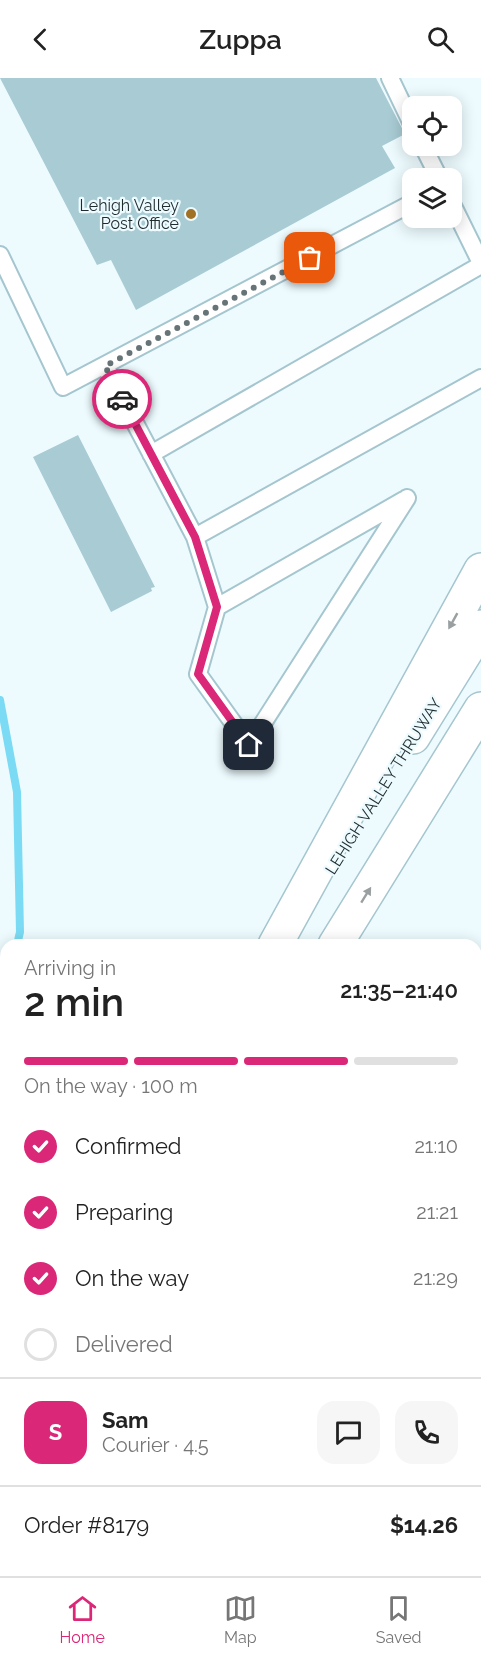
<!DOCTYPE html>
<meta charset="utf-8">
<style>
:root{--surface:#fff;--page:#f6f6f6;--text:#222;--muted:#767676;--line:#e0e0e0;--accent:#db2777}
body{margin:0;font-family:Raleway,sans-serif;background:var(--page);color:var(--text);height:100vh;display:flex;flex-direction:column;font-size:22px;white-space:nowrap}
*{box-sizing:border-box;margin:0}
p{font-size:20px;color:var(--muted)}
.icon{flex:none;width:33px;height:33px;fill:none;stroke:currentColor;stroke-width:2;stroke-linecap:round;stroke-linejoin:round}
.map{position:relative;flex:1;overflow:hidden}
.sheet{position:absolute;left:0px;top:861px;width:482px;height:638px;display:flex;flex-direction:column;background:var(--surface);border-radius:18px 18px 0 0;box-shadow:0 3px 15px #0003}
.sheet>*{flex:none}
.tools{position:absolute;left:402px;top:18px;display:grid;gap:12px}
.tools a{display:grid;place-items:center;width:60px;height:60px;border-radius:12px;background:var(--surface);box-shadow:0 3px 15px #0003;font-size:30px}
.pin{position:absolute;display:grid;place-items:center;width:51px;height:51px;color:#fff;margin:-26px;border-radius:12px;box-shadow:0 3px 9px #0006}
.courier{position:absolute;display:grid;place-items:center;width:60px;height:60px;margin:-30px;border:4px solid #db2777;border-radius:50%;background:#fff;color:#222;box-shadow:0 2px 8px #0007}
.overview em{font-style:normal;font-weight:600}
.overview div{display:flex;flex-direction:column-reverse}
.overview{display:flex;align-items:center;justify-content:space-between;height:102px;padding:0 24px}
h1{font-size:39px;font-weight:600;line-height:45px}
.bar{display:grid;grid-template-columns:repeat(4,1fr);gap:9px 6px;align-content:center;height:72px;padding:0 24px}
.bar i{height:8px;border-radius:4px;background:var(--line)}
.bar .active{background:var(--accent)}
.bar p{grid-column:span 4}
.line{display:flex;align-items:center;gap:15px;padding:0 24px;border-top:2px solid var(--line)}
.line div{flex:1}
.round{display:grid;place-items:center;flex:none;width:63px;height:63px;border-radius:18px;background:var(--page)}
ol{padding:0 24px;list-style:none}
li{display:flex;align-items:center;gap:18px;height:66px}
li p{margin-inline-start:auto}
li .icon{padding:6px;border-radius:50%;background:var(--accent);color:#fff;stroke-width:4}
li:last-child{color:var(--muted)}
li i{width:33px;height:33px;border:3px solid var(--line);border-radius:50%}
header{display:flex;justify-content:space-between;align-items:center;height:78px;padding:0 24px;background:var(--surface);font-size:27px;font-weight:600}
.menu{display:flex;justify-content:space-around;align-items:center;height:84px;border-top:2px solid var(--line);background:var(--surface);font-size:16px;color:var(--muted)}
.menu a{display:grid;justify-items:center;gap:3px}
.menu .active{color:var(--accent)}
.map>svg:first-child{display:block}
</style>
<header><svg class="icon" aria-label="back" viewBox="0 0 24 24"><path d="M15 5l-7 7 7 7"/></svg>Zuppa<svg class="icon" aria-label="search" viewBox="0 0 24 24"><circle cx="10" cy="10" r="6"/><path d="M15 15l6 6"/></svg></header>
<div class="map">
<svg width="481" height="1498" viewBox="0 0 481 1498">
<rect width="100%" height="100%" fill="#edfbff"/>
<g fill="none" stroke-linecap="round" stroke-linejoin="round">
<path stroke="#7bdbf4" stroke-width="8" d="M0 622 17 714 20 854 17 867
M0 930 6 907"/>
</g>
<path fill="#a9cbd4" d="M0 0H376L405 56 382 68 395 90 136 232 111 182 97 187Z
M78 357 155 509 151 510 152 513 111 534 33 379Z
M481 1174V1314L476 1313V1178Z
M476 1454 481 1461V1498H336L342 1492H476Z
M215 1492H243L247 1498H209Z
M275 1492H325L330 1498H269Z"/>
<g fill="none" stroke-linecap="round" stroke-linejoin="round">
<defs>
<path id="lane" d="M390 0 412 46
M423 68 439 100
M452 126 481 185
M0 177 63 309 412 125
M105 288 195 459 481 300
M151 376 481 187
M195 459 217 529 198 596 249 667 407 420
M217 529 404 422
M476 1163 481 1159
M476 1323 481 1324
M476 1421 481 1423
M159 1498 162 1492"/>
<path id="highway" d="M413 659 481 549
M275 867 481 492
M335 867 481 631
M476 1027 481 1024
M0 1328 6 1319
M0 1411 6 1401
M0 1484 6 1476"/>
</defs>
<use href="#lane" stroke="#a5c6cf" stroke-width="20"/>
<use href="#highway" stroke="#a5c6cf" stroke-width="36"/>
<use href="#lane" stroke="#fff" stroke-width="16"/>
<use href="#highway" stroke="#fff" stroke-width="33"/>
</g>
<defs><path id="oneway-solid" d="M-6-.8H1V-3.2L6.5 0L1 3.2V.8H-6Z" transform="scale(1.5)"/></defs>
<g fill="#9aa0a1">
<use href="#oneway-solid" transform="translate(453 543) rotate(119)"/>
<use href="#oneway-solid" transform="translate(366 817) rotate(-58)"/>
</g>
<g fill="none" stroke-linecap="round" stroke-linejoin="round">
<path stroke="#667478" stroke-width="6" stroke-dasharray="0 10.8" d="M122 321 105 288 310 180"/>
<path stroke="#db2777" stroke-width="8" d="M122 321 195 459 217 529 198 596 249 667"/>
</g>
<circle fill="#a17225" stroke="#edfbff" stroke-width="2" cx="191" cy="136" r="6"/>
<g text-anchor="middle" stroke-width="4.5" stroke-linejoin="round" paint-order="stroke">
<g font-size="16" fill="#1e2b2f" stroke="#edfbff" text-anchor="end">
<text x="179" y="133">Lehigh Valley<tspan x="179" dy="18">Post Office</tspan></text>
</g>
<g font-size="16" fill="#1e2b2f" stroke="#edfbff">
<text transform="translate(383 708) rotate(-58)" y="6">LEHIGH VALLEY THRUWAY</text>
</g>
</g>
</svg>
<div class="tools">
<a><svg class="icon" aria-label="locate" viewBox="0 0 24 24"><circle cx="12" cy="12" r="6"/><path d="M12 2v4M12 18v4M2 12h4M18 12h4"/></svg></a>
<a><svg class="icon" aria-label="layers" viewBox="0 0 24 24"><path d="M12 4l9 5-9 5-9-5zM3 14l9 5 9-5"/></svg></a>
</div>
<div class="pin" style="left:310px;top:180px;background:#ea580c"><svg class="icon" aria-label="bag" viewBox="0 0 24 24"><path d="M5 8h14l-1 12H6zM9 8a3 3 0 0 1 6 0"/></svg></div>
<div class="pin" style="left:249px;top:667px;background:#1f2937"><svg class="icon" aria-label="home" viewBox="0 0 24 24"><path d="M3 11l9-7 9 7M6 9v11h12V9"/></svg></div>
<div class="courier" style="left:122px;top:321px"><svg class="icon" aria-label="car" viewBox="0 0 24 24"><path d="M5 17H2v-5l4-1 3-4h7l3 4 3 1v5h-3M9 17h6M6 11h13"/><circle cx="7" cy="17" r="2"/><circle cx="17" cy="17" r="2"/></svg></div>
<section class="sheet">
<div class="overview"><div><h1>2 min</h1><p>Arriving in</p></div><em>21:35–21:40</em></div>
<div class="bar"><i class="active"></i><i class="active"></i><i class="active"></i><i></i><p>On the way · 100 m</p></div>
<ol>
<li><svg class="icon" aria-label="check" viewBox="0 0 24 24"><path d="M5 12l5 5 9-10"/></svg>Confirmed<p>21:10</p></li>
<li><svg class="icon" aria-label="check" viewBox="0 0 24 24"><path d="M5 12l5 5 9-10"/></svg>Preparing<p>21:21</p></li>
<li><svg class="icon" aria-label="check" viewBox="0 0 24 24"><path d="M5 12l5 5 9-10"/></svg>On the way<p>21:29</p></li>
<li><i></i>Delivered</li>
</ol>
<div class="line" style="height:108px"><b class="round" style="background:var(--accent);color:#fff">S</b><div><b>Sam</b><p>Courier · 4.5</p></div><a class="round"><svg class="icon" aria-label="chat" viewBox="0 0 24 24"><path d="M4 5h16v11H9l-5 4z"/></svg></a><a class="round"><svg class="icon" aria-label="phone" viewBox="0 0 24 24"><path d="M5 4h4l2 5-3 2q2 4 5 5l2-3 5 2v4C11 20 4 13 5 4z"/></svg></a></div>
<div class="line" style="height:78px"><div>Order #8179</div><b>$14.26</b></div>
</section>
</div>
<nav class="menu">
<a class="active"><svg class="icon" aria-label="home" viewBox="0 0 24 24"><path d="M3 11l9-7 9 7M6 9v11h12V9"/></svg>Home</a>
<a><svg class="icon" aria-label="map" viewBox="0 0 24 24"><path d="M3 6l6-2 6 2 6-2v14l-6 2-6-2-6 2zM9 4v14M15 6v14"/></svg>Map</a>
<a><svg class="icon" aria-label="saved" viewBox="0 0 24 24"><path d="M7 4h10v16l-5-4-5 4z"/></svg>Saved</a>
</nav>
